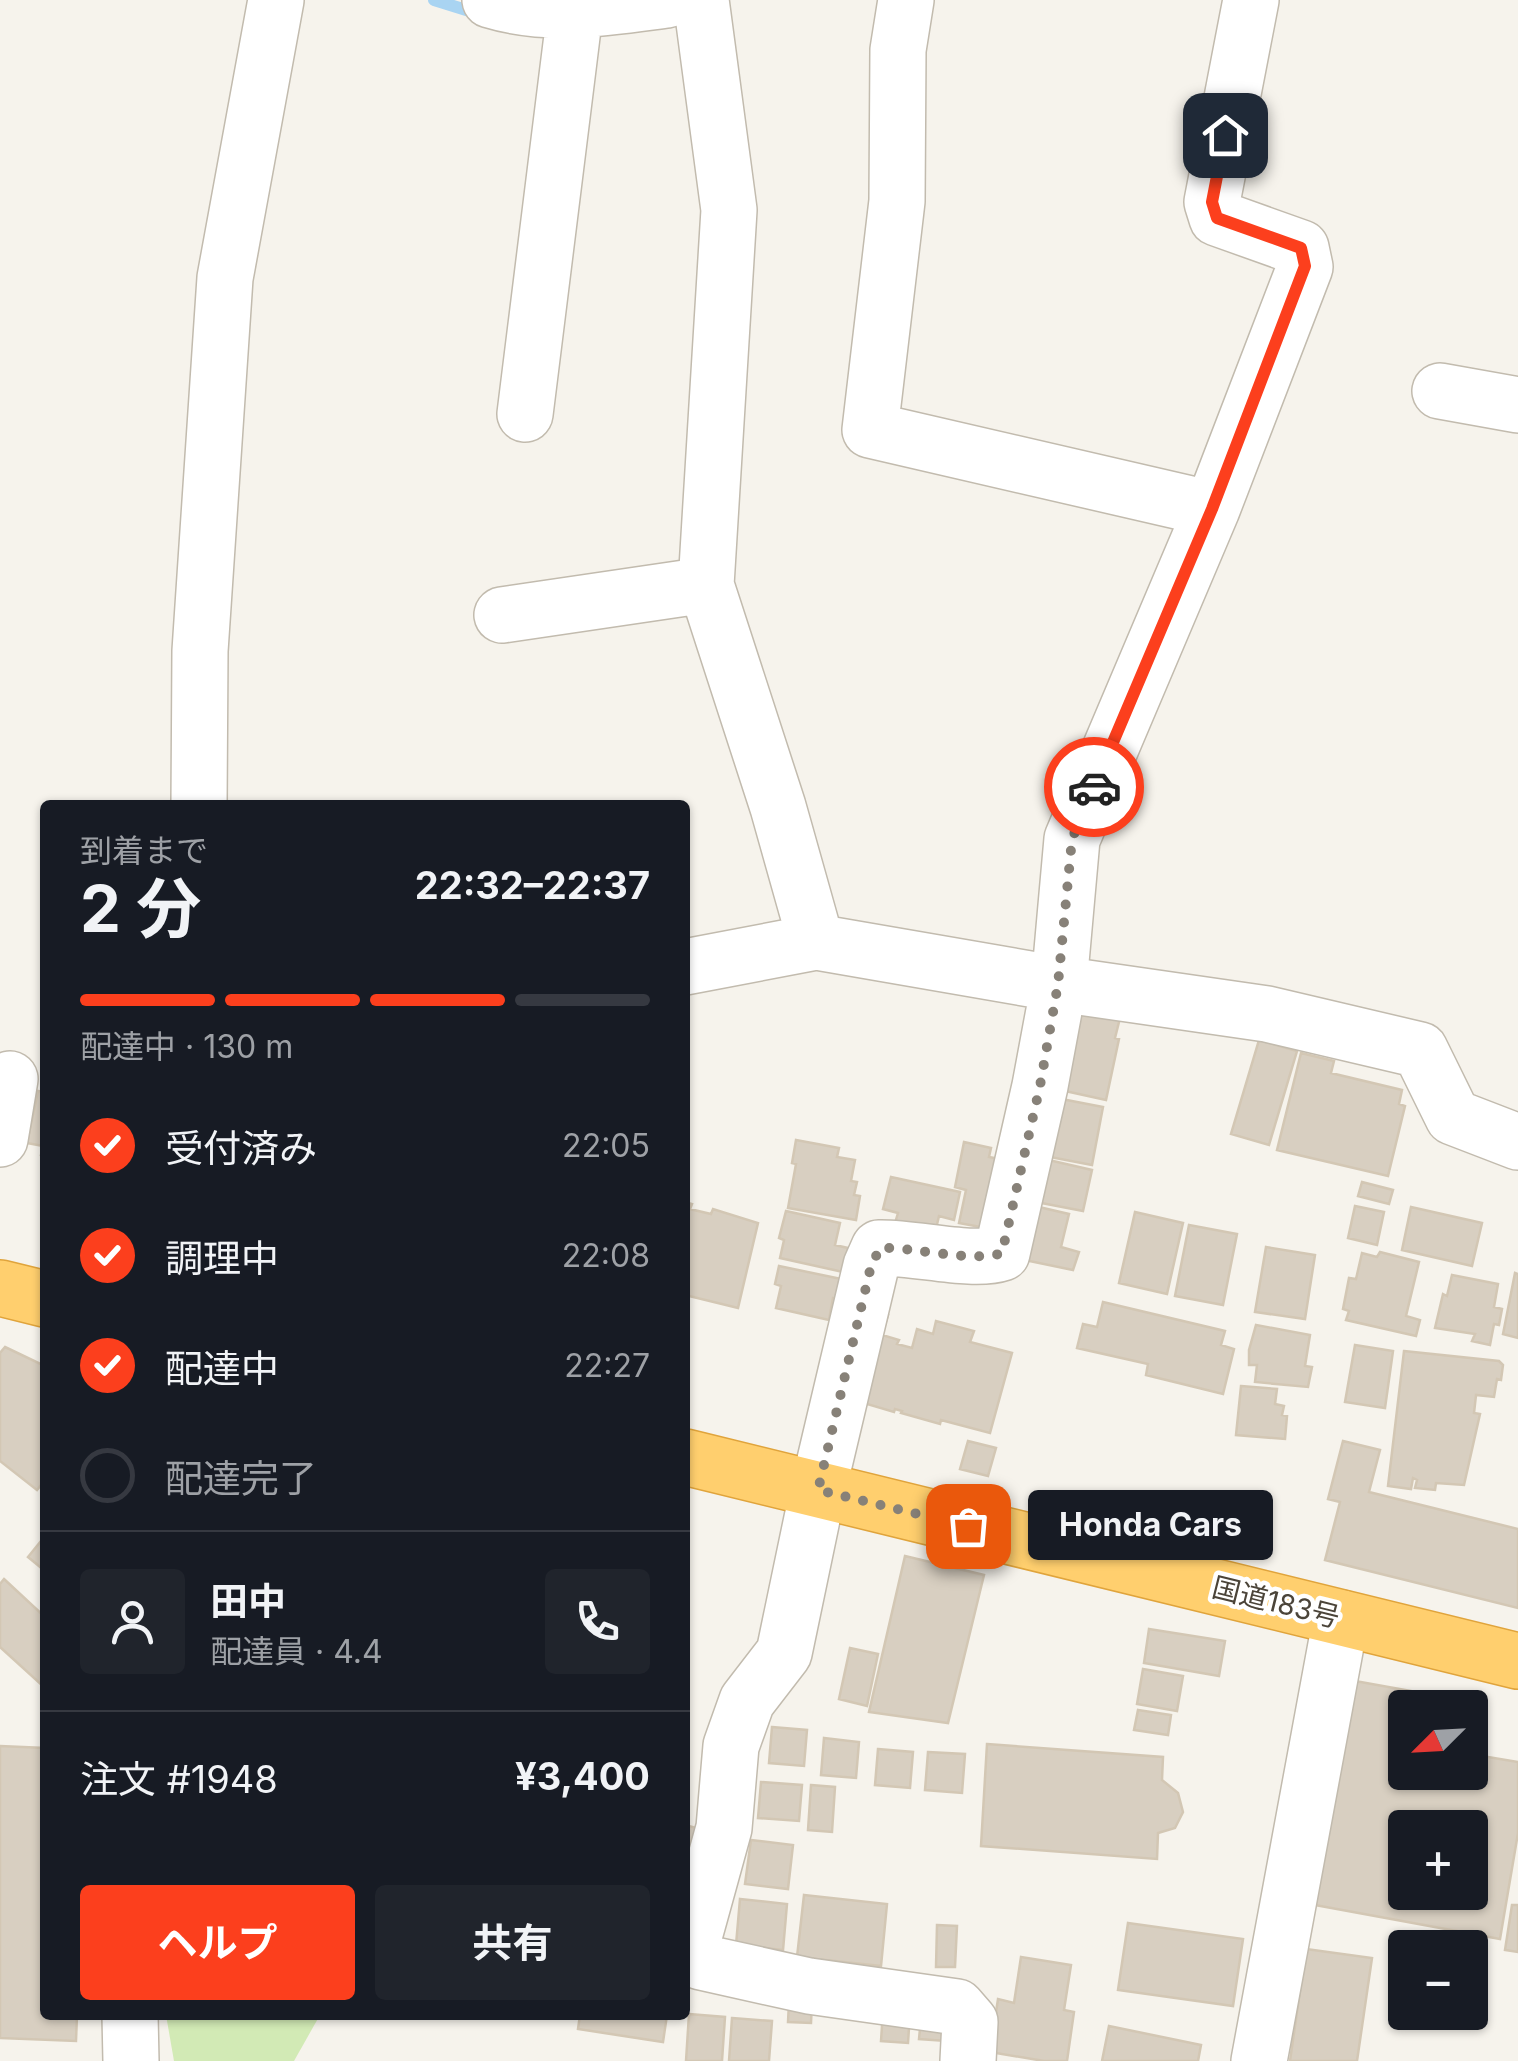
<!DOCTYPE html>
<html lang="ja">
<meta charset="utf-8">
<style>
:root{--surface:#171b24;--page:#20242c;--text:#f1f3f6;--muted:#9ea1a6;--line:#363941;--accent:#fc3f1d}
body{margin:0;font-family:Inter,"Noto Sans JP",sans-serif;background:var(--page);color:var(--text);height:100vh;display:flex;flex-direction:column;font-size:38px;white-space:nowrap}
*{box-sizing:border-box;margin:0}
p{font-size:32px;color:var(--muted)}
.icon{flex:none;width:55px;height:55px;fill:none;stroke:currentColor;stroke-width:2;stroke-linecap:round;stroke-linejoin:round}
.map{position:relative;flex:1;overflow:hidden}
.panel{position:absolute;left:40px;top:800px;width:650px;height:1220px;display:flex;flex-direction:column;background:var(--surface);border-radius:10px;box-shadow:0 2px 8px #0004}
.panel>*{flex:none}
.needle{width:65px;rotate:246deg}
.controls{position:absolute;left:1388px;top:1690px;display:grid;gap:20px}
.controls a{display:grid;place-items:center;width:100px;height:100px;border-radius:10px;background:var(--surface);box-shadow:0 2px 8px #0004;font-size:50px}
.pin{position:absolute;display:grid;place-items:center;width:85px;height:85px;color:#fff;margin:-42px;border-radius:20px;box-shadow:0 5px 15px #0006}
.courier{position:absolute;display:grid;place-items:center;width:100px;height:100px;margin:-50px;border:8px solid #fc3f1d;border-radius:50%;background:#fff;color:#222;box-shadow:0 2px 12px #0007}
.bubble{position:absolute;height:70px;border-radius:10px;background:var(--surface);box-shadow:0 2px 8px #0004;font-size:32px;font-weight:700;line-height:70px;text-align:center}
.summary em{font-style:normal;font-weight:700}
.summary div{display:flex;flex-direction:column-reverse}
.summary{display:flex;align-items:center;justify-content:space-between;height:170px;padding:0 40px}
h1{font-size:65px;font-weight:700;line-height:75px}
.bar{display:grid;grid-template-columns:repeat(4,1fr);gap:15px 10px;align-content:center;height:120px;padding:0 40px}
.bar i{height:12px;border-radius:8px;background:var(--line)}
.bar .current{background:var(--accent)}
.bar p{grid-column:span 4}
.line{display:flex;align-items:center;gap:25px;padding:0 40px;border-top:2px solid var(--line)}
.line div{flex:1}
.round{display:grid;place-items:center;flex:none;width:105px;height:105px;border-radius:10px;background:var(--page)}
ol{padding:0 40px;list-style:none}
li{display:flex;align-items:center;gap:30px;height:110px}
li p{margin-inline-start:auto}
li .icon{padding:10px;border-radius:50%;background:var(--accent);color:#fff;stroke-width:4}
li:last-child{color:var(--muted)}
li i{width:55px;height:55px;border:5px solid var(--line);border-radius:50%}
.cta{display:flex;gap:20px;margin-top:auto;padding:20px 40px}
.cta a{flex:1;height:115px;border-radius:10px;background:var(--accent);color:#fff;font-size:40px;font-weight:700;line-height:115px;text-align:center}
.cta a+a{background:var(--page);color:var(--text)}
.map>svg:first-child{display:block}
</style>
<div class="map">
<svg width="1518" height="2061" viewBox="0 0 1518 2061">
<rect width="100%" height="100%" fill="#f6f3ec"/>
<path fill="#d2eab5" d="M166 2015H320L294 2061H174Z"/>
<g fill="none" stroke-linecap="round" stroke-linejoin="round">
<path stroke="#a9d4f2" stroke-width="12" d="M434 0 479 14"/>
</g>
<path fill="#d8cfc1" stroke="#d3c7b4" stroke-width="2.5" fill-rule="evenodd" d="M1072 999 1122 1010 1115 1038 1119 1039 1106 1100 1056 1089Z
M1259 1040 1297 1051 1269 1145 1231 1134Z
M1301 1053 1334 1061 1331 1073 1402 1090 1399 1104 1405 1106 1388 1176 1277 1150Z
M38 1091 45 1092V1156L41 1155 43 1146 27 1143Z
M1046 1096 1103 1107 1092 1165 1050 1157Z
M796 1140 839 1148 837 1157 855 1160 851 1181 857 1182 854 1195 860 1196 856 1220 788 1208 796 1164 792 1163Z
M964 1142 991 1148 989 1157 1005 1160 991 1229 959 1223 966 1190 955 1187Z
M1040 1158 1092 1170 1083 1211 1031 1201Z
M891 1177 960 1192 954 1220 939 1216 935 1233 895 1223 898 1213 883 1209Z
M1362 1182 1393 1190 1389 1204 1358 1196Z
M685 1202 692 1204 690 1209 711 1214 713 1209 758 1223 738 1308 685 1295Z
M1026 1204 1069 1214 1061 1247 1079 1252 1073 1270 1015 1258Z
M1355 1206 1384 1212 1377 1245 1348 1238Z
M1411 1207 1482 1223 1472 1266 1402 1250Z
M786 1211 840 1223 835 1245 848 1248 843 1272 780 1258 784 1240 779 1238Z
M1135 1212 1183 1223 1167 1294 1119 1283Z
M1189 1225 1237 1234 1223 1305 1175 1296Z
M1266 1247 1315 1255 1305 1319 1255 1312Z
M1380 1252 1419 1262 1406 1316 1420 1320 1416 1336 1346 1320 1349 1311 1343 1309 1349 1278 1356 1279 1362 1253 1377 1257Z
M779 1266 846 1280 842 1300 833 1298 829 1320 776 1308 781 1286 775 1284Z
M1515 1273 1518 1274V1338L1503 1334Z
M1452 1275 1498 1284 1494 1307 1502 1309 1499 1325 1494 1324 1490 1345 1472 1341 1475 1334 1435 1328 1443 1294 1447 1296Z
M1103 1302 1225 1331 1221 1345 1234 1349 1223 1394 1146 1375 1148 1364 1077 1348 1083 1324 1097 1327Z
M872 1310 888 1315 882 1335 899 1340 897 1344 912 1348 917 1329 933 1334 936 1321 974 1331 970 1342 1012 1353 990 1433 941 1420 940 1424 901 1413 902 1411 895 1409 894 1412 850 1399Z
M1256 1325 1310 1335 1305 1366 1312 1367 1308 1387 1255 1382 1257 1365H1249V1350Z
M1355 1345 1393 1351 1385 1408 1345 1402Z
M5 1347 45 1366V1480L37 1490 0 1461V1353Z
M1404 1351 1499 1361 1503 1365 1501 1380 1497 1379 1494 1397 1476 1395 1474 1413 1480 1414 1464 1485 1436 1483 1435 1490 1415 1488 1417 1480 1413 1478 1411 1489 1388 1486Z
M1241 1386 1277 1389 1275 1404 1284 1406 1282 1415 1287 1416 1285 1439 1236 1435Z
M968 1441 996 1448 988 1476 960 1469Z
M1343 1441 1380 1450 1369 1492 1518 1529V1608L1325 1560 1340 1502 1328 1499Z
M45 1536V1571L28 1557Z
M905 1556 984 1575 948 1723 869 1712Z
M4 1579 45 1617V1688L0 1647V1584Z
M1149 1629 1225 1641 1219 1676 1144 1663Z
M850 1648 878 1654 867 1706 839 1699Z
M1143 1669 1183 1676 1177 1711 1137 1704Z
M1344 1679 1472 1702 1470 1710V1708H1405V1772H1470V1754L1518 1762V1833L1500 1939 1304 1903ZM1405 1828H1470V1892H1405Z
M1138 1710 1171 1715 1168 1735 1134 1730Z
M772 1727 807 1730 804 1766 769 1763Z
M824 1738 859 1742 856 1778 821 1775Z
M987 1744 1163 1757 1162 1780 1178 1793 1183 1812 1175 1828 1158 1833 1157 1859 981 1846Z
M0 1746 45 1748V2015H77L76 2041 0 2038Z
M878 1749 913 1752 910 1788 875 1785Z
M928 1752 965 1754 962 1793 925 1790Z
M761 1782 802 1785 799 1821 758 1818Z
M811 1785 835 1787 832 1832 808 1830Z
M685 1825 704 1830 685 1874Z
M751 1840 793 1845 788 1889 745 1884Z
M804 1895 887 1904 881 1966 797 1957Z
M740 1899 787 1904 783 1950 736 1945Z
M1512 1905H1518V1952L1505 1950Z
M1128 1923 1243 1939 1233 2006 1118 1990Z
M937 1925 957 1926 955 1967H936Z
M1306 1949 1372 1958 1357 2061H1290Z
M1021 1957 1071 1965 1064 2010 1074 2012 1067 2061H1044L990 2052 998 1999 1014 2003Z
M789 2002 812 2003 811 2023 788 2022Z
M883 2011 910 2013 908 2043 881 2041Z
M689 2014 725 2017 722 2061H686Z
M580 2015H667L663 2042 578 2029Z
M732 2018 772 2021 769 2061H729Z
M921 2018 948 2020 946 2041 919 2039Z
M1109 2026 1201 2045 1198 2061H1102Z"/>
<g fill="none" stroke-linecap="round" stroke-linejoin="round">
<defs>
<path id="minor" d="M490 0C549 18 607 8 667 0
M701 0 729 210 706 585 778 807 816 942
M906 0 898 50 897 201 870 430 1212 509
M1440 391 1518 405
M525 414 575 12
M502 615 706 585
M199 805 200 651 225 278 276 0
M685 967 816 942 1059 984 1267 1014 1420 1050 1453 1117 1518 1142
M0 1139 10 1079
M130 2015 131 2061
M968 2061 970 2022 957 2007 809 1986 701 1962 692 1954V1944L724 1828 731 1746 747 1701 784 1653 818 1490 871 1266 879 1248C915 1247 973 1263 1002 1253L1040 1086 1059 984 1072 839 1212 509 1305 267 1301 248 1217 218 1212 202 1251 0
M1259 2061 1341 1618"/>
<path id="highway" d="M0 1288 45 1299
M685 1457 1518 1661"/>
</defs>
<use href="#minor" stroke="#c2bbae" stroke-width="58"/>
<use href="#highway" stroke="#e0a43c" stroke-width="58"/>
<use href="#minor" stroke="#fff" stroke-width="55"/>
<use href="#highway" stroke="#ffcf6e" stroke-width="55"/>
</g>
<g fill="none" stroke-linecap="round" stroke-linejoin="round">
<path stroke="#878178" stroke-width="10" stroke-dasharray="0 18" d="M968 1526 818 1490 871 1266 880 1248C914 1247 974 1263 1002 1253L1040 1086 1058 984 1072 839 1094 787"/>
<path stroke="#fc3f1d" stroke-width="12" d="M1094 787 1212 509 1305 266 1301 248 1217 218 1212 202 1225 135"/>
</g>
<g text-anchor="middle" stroke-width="9" stroke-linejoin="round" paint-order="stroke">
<g font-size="28" fill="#4b4439" stroke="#fff">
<text transform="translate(1276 1602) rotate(14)" y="10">国道183号</text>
</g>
</g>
</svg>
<div class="controls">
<a><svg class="needle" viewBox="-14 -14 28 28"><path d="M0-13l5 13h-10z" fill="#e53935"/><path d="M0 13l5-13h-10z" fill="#9ea1a6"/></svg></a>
<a>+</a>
<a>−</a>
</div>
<div class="pin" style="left:968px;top:1526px;background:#ea580c"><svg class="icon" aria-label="bag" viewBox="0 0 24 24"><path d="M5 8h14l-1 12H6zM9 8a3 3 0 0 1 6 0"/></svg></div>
<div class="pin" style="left:1225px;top:135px;background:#1f2937"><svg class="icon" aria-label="home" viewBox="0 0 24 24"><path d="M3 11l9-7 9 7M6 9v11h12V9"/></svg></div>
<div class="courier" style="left:1094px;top:787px"><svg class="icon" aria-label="car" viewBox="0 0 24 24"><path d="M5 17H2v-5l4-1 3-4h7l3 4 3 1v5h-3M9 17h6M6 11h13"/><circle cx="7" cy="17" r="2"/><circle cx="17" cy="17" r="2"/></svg></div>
<div class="bubble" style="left:1028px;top:1490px;width:245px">Honda Cars</div>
<section class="panel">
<div class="summary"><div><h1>2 分</h1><p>到着まで</p></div><em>22:32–22:37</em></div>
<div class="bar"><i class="current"></i><i class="current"></i><i class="current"></i><i></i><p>配達中 · 130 m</p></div>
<ol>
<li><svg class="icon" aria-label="check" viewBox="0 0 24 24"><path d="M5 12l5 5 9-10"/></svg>受付済み<p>22:05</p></li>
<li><svg class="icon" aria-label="check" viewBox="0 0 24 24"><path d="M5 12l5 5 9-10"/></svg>調理中<p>22:08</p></li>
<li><svg class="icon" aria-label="check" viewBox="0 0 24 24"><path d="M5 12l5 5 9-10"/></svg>配達中<p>22:27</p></li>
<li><i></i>配達完了</li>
</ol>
<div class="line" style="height:180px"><a class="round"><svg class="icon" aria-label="person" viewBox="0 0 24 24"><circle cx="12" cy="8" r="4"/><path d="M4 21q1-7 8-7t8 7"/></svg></a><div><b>田中</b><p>配達員 · 4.4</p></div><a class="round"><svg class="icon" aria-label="phone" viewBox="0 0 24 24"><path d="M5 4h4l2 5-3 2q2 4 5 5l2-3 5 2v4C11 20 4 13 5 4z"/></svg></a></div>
<div class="line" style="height:130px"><div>注文 #1948</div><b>¥3,400</b></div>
<div class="cta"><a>ヘルプ</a><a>共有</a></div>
</section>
</div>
